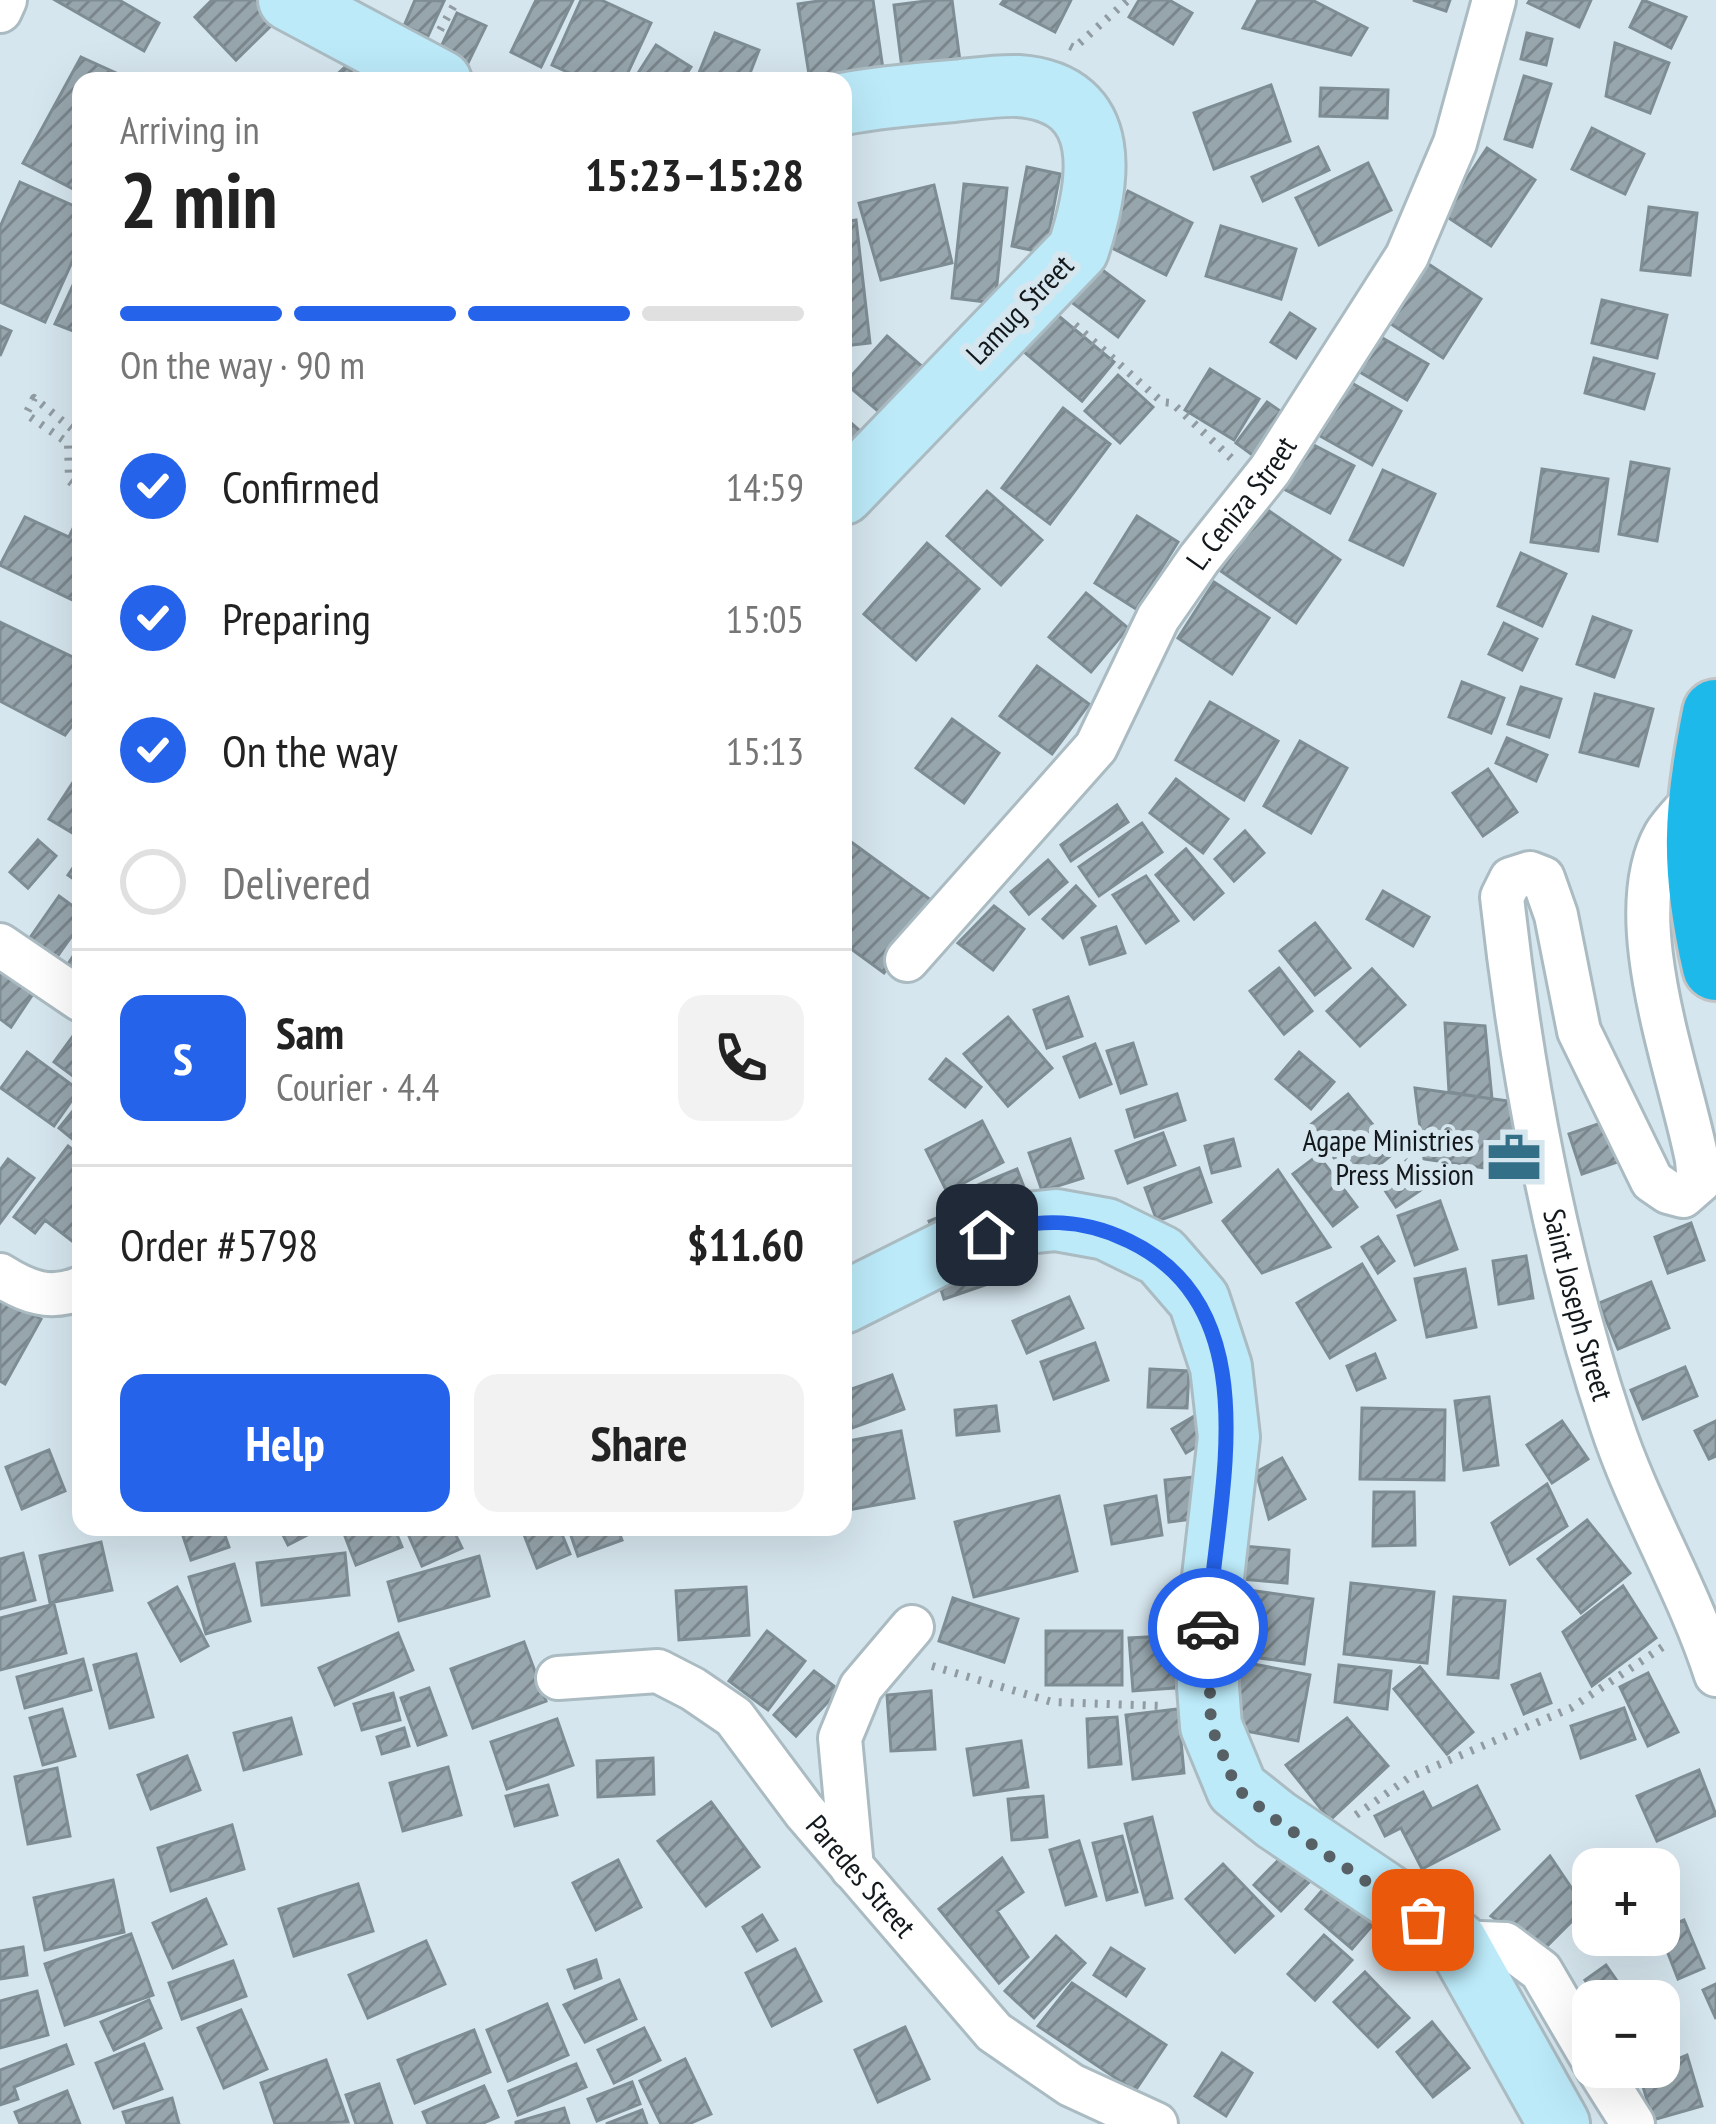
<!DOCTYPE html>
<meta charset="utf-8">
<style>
:root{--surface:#fff;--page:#f2f2f2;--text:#222;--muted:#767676;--line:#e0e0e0;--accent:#2563eb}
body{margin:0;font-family:"PT Sans Narrow",sans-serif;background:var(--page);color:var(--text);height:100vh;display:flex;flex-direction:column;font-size:45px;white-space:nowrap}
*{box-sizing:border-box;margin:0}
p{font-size:39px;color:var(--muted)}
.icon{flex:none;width:66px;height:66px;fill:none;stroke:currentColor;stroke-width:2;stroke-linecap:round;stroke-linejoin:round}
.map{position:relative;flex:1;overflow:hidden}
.sheet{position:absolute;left:72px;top:72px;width:780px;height:1464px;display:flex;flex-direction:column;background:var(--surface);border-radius:24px;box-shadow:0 12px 48px #0002}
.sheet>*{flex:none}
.fabs{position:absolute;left:1572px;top:1848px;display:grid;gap:24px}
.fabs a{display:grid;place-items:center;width:108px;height:108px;border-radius:24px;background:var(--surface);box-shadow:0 12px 48px #0002;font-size:60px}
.pin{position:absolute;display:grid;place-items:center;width:102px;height:102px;color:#fff;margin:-51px;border-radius:24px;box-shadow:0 6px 18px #0006}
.courier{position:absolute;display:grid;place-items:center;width:120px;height:120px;margin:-60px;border:9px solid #2563eb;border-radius:50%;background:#fff;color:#222;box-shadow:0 3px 15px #0007}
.summary em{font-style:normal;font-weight:600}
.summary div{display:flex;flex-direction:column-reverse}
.summary{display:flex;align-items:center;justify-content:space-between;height:204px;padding:0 48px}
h1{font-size:78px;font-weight:600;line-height:90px}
.bar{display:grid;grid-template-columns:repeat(4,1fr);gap:18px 12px;align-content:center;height:144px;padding:0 48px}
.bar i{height:15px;border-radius:9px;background:var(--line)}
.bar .on{background:var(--accent)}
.bar p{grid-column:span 4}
.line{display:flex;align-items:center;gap:30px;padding:0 48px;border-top:3px solid var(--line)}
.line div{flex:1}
.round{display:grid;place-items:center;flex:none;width:126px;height:126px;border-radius:24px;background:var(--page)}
ol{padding:0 48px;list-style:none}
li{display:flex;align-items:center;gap:36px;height:132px}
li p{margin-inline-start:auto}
li .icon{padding:12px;border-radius:50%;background:var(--accent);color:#fff;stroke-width:4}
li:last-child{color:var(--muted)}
li i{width:66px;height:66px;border:6px solid var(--line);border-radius:50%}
.button{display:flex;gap:24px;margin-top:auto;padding:24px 48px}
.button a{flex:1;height:138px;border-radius:24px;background:var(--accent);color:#fff;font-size:48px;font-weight:600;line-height:138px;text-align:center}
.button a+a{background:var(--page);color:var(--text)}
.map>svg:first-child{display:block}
</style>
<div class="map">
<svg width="1716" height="2124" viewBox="0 0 1716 2124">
<defs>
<pattern id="building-hatch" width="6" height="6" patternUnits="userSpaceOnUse" patternTransform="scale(3)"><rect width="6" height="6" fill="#97a6ad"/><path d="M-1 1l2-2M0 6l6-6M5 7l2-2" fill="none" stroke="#7a868c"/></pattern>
</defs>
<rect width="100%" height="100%" fill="#d6e6ee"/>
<path fill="url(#building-hatch)" stroke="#7e8d94" stroke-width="3" d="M55 0H119L159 23 144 51Z
M212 0H256L276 21 236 60 195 17Z
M415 0 444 1 428 36 404 26Z
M536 0H573L541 67 511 52Z
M581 0H601L651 23 624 81H587L552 65Z
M825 0H873L885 83 810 81 798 4Z
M934 0H952L961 69 903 76 894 5Z
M1004 0H1071L1055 32 1001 4Z
M1139 0H1169L1192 13 1173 44 1129 17Z
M1258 0H1312L1367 28 1351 55 1243 28Z
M1413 0H1450L1446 11Z
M1530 0H1591L1579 27 1528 3Z
M1643 0 1686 17 1671 48 1630 27Z
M457 13 486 26 467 65 439 51Z
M715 33 759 50 747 81 697 78Z
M1527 33 1552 39 1546 65 1521 59Z
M1615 43 1669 63 1650 113 1606 96Z
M656 45 691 67 682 81H633Z
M81 57 134 81H81V193L23 163Z
M346 66 360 81H330Z
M1524 76 1551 84 1532 147 1505 139Z
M1271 85 1290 141 1214 169 1194 113Z
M1321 88 1388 90 1387 118 1320 116Z
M1592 128 1644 154 1625 194 1572 169Z
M1318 147 1329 170 1263 201 1252 177Z
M1487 148 1535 180 1491 246 1443 214Z
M1368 163 1391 210 1319 245 1296 198Z
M1027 167 1060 174 1045 253 1012 246Z
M20 182 81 209V242L45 322 0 302V227Z
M964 184 1007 188 995 303 952 298Z
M934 185 952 263 881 280 859 203Z
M1128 191 1192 223 1166 275 1102 243Z
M1649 207 1697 213 1690 275 1641 270Z
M856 220 870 343 843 346V222Z
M1221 226 1296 249 1281 299 1206 276Z
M1424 261 1481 299 1443 358 1385 320Z
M1097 266 1144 301 1118 337 1070 301Z
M81 268V334L55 324Z
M1602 300 1667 315 1657 358 1592 343Z
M1049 308 1114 362 1082 401 1017 346Z
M1290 313 1315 329 1296 358 1271 342Z
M0 326 11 331 0 356Z
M887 336 933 376 892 423 845 383Z
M1379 336 1428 364 1407 400 1358 371Z
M1594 358 1654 374 1644 409 1585 393Z
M1210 369 1259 399 1234 440 1185 410Z
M1118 375 1153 407 1120 443 1085 411Z
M1350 382 1401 411 1372 465 1320 436Z
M1267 402 1286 415 1255 457 1236 443Z
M1063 408 1110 444 1050 524 1002 488Z
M843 416 868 438 843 466Z
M1308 442 1354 466 1330 513 1284 489Z
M1631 462 1669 469 1657 541 1619 534Z
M1542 469 1608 479 1598 551 1531 542Z
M1383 470 1435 494 1403 565 1350 540Z
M987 491 1042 540 1001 585 947 536Z
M1265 508 1340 560 1296 623 1221 571Z
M81 512V604L0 565 25 517 69 537Z
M1137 516 1178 542 1136 609 1095 583Z
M927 543 979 589 916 660 864 614Z
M1521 553 1566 574 1542 626 1498 606Z
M1214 582 1269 618 1232 674 1178 638Z
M1086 593 1128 628 1091 672 1049 637Z
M1593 617 1631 631 1614 677 1577 664Z
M0 622 81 661V714L65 735 0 701Z
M1504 623 1537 639 1522 670 1489 654Z
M1037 666 1089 704 1052 754 1000 716Z
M1462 682 1504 698 1491 733 1449 717Z
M1521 687 1561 699 1549 737 1508 724Z
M1595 694 1653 709 1638 766 1580 752Z
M1210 702 1278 741 1244 800 1176 760Z
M952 719 999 753 964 803 916 768Z
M1507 738 1547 755 1536 781 1496 763Z
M1300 741 1347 768 1311 833 1264 806Z
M1488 769 1517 812 1483 836 1453 793Z
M81 770V838L49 819Z
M1176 779 1228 819 1203 853 1150 813Z
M1117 805 1128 822 1071 861 1061 845Z
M1142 823 1162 852 1099 896 1079 867Z
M1245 831 1264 853 1234 881 1215 859Z
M843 836 935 903 884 973 843 943Z
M38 840 56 856 28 888 10 872Z
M1186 849 1223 893 1194 919 1156 875Z
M81 856V884L68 875Z
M1048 860 1067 882 1029 914 1011 892Z
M1146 876 1178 921 1146 943 1113 895Z
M1076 886 1095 906 1063 938 1043 919Z
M1383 891 1429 917 1413 946 1367 919Z
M59 896 81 912V923L52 964 25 945Z
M994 906 1024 929 993 970 958 943Z
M1315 923 1350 968 1315 995 1280 951Z
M1116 927 1125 953 1090 964 1082 938Z
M81 944V977L66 967Z
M0 959 39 985 11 1027 0 1019Z
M1279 968 1312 1011 1284 1034 1250 991Z
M1372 969 1405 1005 1360 1046 1327 1011Z
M1068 997 1082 1036 1047 1048 1034 1010Z
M1008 1017 1052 1068 1008 1106 964 1054Z
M1445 1023 1485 1026 1492 1099 1449 1092Z
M81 1025V1082L54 1062Z
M1133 1043 1146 1084 1121 1093 1107 1051Z
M1095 1044 1111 1084 1080 1097 1064 1057Z
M27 1052 79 1090 54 1126 1 1088Z
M1299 1052 1334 1082 1311 1109 1276 1079Z
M946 1059 981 1087 965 1107 930 1079Z
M1415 1088 1523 1103 1532 1175 1424 1159Z
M1177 1094 1185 1120 1135 1137 1127 1110Z
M1348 1094 1395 1152 1356 1184 1308 1127Z
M81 1101V1146L59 1128Z
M1610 1120 1623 1160 1582 1174 1569 1134Z
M982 1121 1003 1162 947 1192 926 1150Z
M1163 1133 1175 1165 1128 1183 1116 1151Z
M1070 1139 1083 1178 1042 1191 1029 1153Z
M1233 1139 1240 1166 1212 1173 1205 1146Z
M68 1146 81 1156V1248L45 1220 35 1233 14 1217Z
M1318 1155 1357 1207 1333 1226 1293 1174Z
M8 1159 34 1178 0 1223V1170Z
M1407 1160 1425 1187 1396 1207 1378 1180Z
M1199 1168 1211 1202 1157 1221 1145 1188Z
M1017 1169 1027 1195 988 1211 973 1187Z
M1278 1170 1330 1247 1262 1273 1223 1221Z
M1440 1201 1457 1249 1415 1265 1398 1216Z
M969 1205 978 1229 938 1245 929 1221Z
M1691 1223 1704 1260 1668 1273 1655 1237Z
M1378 1237 1394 1261 1378 1273 1362 1247Z
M1526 1256 1533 1298 1499 1304 1493 1261Z
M978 1263 985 1285 944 1299 937 1277Z
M1362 1264 1395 1320 1330 1358 1297 1303Z
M1465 1269 1476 1327 1427 1337 1415 1279Z
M1651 1282 1669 1328 1618 1349 1599 1303Z
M0 1297 41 1319 5 1384 0 1381Z
M1069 1297 1083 1328 1027 1353 1013 1321Z
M1095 1343 1108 1380 1054 1399 1041 1362Z
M1375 1354 1385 1378 1357 1390 1347 1366Z
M1685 1367 1697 1396 1643 1419 1631 1390Z
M1150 1369 1189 1371 1187 1408 1148 1407Z
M892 1375 904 1409 852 1428 843 1392Z
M1489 1397 1498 1465 1464 1470 1455 1401Z
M996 1406 999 1431 957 1435 955 1410Z
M1362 1408 1445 1410 1444 1480 1360 1479Z
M1196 1415 1209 1439 1186 1453 1172 1429Z
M1562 1421 1588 1459 1552 1483 1527 1445Z
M1716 1421V1456L1709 1459 1695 1431Z
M901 1431 914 1498 843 1511V1442Z
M49 1450 65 1491 22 1509 6 1467Z
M1282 1458 1305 1499 1269 1519 1256 1472Z
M1204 1476 1208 1517 1169 1522 1165 1480Z
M1547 1484 1567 1526 1510 1564 1492 1523Z
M1374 1492H1414L1415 1545 1373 1546Z
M1059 1496 1077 1571 974 1597 955 1522Z
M1156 1496 1162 1535 1112 1544 1105 1506Z
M1587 1520 1630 1573 1581 1613 1538 1559Z
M180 1527H222L229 1547 191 1560Z
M279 1527H323L288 1545Z
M352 1527H394L402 1547 356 1565 343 1531Z
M405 1527H452L462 1548 422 1566Z
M521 1527H559L570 1554 537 1568Z
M568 1527H617L622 1540 578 1556Z
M101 1542 112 1590 50 1603 40 1556Z
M1231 1545 1289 1550 1287 1583 1229 1578Z
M23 1553 35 1600 0 1609V1559Z
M345 1553 349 1595 262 1605 257 1563Z
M479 1556 489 1596 399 1621 388 1582Z
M234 1564 250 1621 206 1634 189 1577Z
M1351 1583 1434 1592 1427 1663 1344 1654Z
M1623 1586 1656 1638 1592 1686 1563 1632Z
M177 1587 208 1646 181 1661 149 1603Z
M746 1587 749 1635 679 1640 676 1591Z
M1241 1589 1313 1599 1304 1664 1231 1654Z
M1454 1597 1505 1601 1498 1678 1448 1674Z
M953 1598 1018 1619 1004 1662 939 1641Z
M54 1604 66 1653 0 1670V1618Z
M767 1631 805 1661 768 1710 729 1681Z
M1046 1631H1122V1685H1046Z
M398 1633 413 1670 335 1705 319 1668Z
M1185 1635 1188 1687 1133 1691 1129 1638Z
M524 1642 546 1701 473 1728 451 1669Z
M136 1654 153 1717 110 1728 94 1665Z
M83 1659 91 1690 25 1708 17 1677Z
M1238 1661 1310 1675 1298 1741 1225 1727Z
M1339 1665 1391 1671 1387 1709 1335 1702Z
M1420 1667 1473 1732 1447 1754 1394 1689Z
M814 1671 839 1690 796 1736 774 1715Z
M1648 1673 1678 1732 1648 1746 1620 1687Z
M1540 1674 1551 1703 1524 1714 1512 1685Z
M429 1688 446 1735 418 1745 401 1698Z
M931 1691 935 1749 891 1751 887 1695Z
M393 1693 400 1720 362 1730 354 1704Z
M1624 1708 1635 1739 1581 1758 1571 1726Z
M62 1709 75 1756 43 1765 30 1718Z
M1178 1709 1184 1773 1133 1779 1126 1715Z
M1117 1717 1121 1764 1089 1767 1087 1719Z
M291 1718 301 1754 244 1770 234 1733Z
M1347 1718 1388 1766 1330 1820 1286 1765Z
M557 1719 573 1765 507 1789 491 1742Z
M404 1728 409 1746 382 1754 377 1737Z
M1021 1741 1028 1787 974 1795 967 1749Z
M187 1756 200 1790 151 1809 138 1775Z
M653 1758 654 1794 598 1797 597 1761Z
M448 1767 461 1815 403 1831 390 1783Z
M57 1768 70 1836 28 1844 15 1777Z
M1699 1770 1716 1815 1657 1841 1637 1796Z
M548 1785 557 1815 515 1826 506 1796Z
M1477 1786 1499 1829 1422 1869 1401 1828 1385 1836 1375 1816 1423 1792 1432 1809Z
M1043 1796 1047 1837 1012 1840 1008 1799Z
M711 1802 759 1867 706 1906 658 1841Z
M1152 1817 1172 1898 1146 1905 1125 1824Z
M232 1825 244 1869 171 1891 158 1848Z
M1122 1836 1137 1892 1107 1900 1093 1843Z
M1079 1841 1096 1896 1066 1905 1050 1850Z
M1290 1848 1317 1874 1281 1911 1254 1885Z
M1550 1856 1585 1908 1542 1951 1491 1916Z
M1002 1858 1023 1892 997 1911 1028 1957 999 1983 939 1909Z
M618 1860 641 1907 596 1930 573 1883Z
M1223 1864 1273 1916 1235 1952 1186 1899Z
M1332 1879 1356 1900 1330 1930 1306 1909Z
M113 1880 124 1932 45 1950 34 1898Z
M358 1884 373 1931 294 1956 279 1909Z
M206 1899 226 1944 173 1968 153 1923Z
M1356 1900 1378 1919 1352 1949 1330 1930Z
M762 1915 777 1940 757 1951 743 1927Z
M1684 1920 1704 1968 1678 1979 1659 1930Z
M131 1934 153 1995 65 2025 45 1964Z
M1324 1935 1352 1960 1315 2000 1288 1974Z
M1056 1936 1085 1963 1034 2018 1005 1991Z
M426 1941 445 1984 368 2018 349 1975Z
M23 1947 27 1975 0 1979V1951Z
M1111 1948 1144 1969 1126 1996 1094 1975Z
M795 1949 821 2001 772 2026 746 1973Z
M596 1960 601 1978 575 1988 568 1970Z
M233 1961 246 1996 182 2019 169 1983Z
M1606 1965 1631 2001H1600L1585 1980Z
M1365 1972 1409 2018 1378 2047 1334 2002Z
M619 1980 636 2019 585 2042 564 2005Z
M1072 1983 1166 2045 1135 2091 1038 2026Z
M1716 1984V2019L1703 1990Z
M37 1991 48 2035 0 2048V2001Z
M149 2000 161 2028 114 2050 101 2022Z
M547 2004 568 2055 508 2081 487 2030Z
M241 2010 267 2069 224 2088 198 2028Z
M1432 2022 1469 2068 1433 2097 1397 2052Z
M905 2027 929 2079 878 2102 855 2050Z
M644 2028 660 2060 614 2083 598 2050Z
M474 2030 490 2072 415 2103 398 2060Z
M144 2044 162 2089 114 2108 96 2063Z
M66 2045 73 2064 14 2087 18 2099 0 2105V2070Z
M1222 2053 1252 2073 1226 2116 1195 2096Z
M1687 2055 1702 2106 1653 2120 1638 2070 1659 2067Z
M685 2059 711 2114 689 2124H661L640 2081Z
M326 2060 348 2122 275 2124 261 2083Z
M576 2064 586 2087 518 2115 509 2091Z
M632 2082 640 2104 597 2121 588 2099Z
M379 2084 392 2124H356L346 2095Z
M484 2086 498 2117 481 2124H428L423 2112Z
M67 2091 80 2124H20L15 2112Z
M172 2098 179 2124H127L123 2112Z
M564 2108 569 2124H516V2122Z
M642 2110 647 2124H606Z"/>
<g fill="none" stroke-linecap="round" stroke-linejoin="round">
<defs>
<g id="street">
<path d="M0 11 5 0"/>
<path id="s1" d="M1701 793C1690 806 1674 820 1665 835 1619 917 1680 1072 1697 1160L1699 1182 1683 1196 1668 1192 1652 1181 1579 1031 1556 915 1543 878 1530 873 1511 879 1502 897C1521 1070 1556 1258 1611 1423 1639 1509 1688 1588 1716 1675"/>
<path d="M0 945 81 1000"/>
<path id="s2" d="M907 960 1096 747 1158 618 1199 559 1270 470 1407 256 1455 143 1494 0"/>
<path d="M0 1275C27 1292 50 1301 81 1288"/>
<path id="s3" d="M558 1678 658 1671 693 1689 734 1717 804 1811 994 2032 1071 2085 1156 2124"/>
<path d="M852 1868 840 1738 861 1687 912 1627"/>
<path d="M1457 1942 1505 1944 1541 1971 1593 2060"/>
<path d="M1597 2067 1633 2124"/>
</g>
<path id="secondary" d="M289 0 441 81
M843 104C880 97 916 94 953 91 974 89 997 85 1018 86 1116 93 1100 184 1078 250L843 494
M843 1303 957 1246 1017 1224 1056 1220 1106 1229 1161 1256 1199 1300 1221 1367 1229 1437 1208 1621V1687L1211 1726 1237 1789 1276 1820 1457 1942 1559 2124"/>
<path id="highway" d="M1716 713C1696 812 1693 868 1716 967"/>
</defs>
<use href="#street" stroke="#abbbc2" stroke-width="48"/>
<use href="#secondary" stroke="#abbbc2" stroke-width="66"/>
<use href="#highway" stroke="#c1c3c4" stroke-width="72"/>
<path stroke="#909ca2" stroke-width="8" stroke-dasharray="3 9" stroke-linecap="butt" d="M440 30 457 0
M1070 46 1074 48 1128 0
M1075 325 1162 402 1172 403 1231 458
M81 436 34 398 26 414 68 443 69 481 81 490
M932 1666 1052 1702 1164 1706
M1356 1815 1410 1777 1571 1708 1667 1644"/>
<use href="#street" stroke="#fff" stroke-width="42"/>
<use href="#secondary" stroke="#bceaf9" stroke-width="60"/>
<use href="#highway" stroke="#1eb9eb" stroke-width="66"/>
</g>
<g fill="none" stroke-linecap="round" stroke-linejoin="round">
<path stroke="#576065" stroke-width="12" stroke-dasharray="0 21.6" d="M1208 1628 1211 1726 1237 1789 1276 1820 1423 1920"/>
<path stroke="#2563eb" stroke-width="15" d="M987 1235C1036 1217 1082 1218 1129 1241 1275 1311 1215 1502 1208 1628"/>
</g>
<defs>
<symbol id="office-bare" viewBox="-9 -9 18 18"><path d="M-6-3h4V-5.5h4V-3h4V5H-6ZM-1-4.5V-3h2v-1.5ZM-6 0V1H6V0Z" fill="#336f87" stroke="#d6e6ee" stroke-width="2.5" paint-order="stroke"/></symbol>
</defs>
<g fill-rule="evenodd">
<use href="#office-bare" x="1476" y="1120" width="76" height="76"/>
</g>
<g text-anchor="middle" stroke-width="12" stroke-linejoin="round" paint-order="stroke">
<g font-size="30" fill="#12181b" stroke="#d6e6ee">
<text transform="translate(1020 310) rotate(-46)" y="10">Lamug Street</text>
<text dy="10" stroke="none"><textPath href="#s2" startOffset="570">L. Ceniza Street</textPath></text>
<text dy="10" stroke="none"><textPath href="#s1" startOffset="1260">Saint Joseph Street</textPath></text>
<text dy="10" stroke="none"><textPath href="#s3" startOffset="393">Paredes Street</textPath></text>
</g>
<g font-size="30" fill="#12181b" stroke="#d6e6ee" text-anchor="end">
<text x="1474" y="1151">Agape Ministries<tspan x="1474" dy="34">Press Mission</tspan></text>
</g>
</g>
</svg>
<div class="fabs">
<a>+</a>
<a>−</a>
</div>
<div class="pin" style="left:1423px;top:1920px;background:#ea580c"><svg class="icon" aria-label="bag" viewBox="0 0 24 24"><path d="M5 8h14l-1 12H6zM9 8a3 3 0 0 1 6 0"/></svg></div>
<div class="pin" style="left:987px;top:1235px;background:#1f2937"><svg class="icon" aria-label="home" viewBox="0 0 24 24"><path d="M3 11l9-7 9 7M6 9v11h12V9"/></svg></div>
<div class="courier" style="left:1208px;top:1628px"><svg class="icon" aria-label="car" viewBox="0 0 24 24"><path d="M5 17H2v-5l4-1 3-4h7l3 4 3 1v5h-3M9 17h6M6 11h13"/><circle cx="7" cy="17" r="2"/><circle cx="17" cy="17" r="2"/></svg></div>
<section class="sheet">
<div class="summary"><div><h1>2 min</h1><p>Arriving in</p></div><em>15:23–15:28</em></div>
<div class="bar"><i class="on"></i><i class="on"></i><i class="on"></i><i></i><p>On the way · 90 m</p></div>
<ol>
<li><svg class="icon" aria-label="check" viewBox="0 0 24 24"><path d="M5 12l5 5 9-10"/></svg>Confirmed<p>14:59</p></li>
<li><svg class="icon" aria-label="check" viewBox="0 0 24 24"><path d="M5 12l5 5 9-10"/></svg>Preparing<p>15:05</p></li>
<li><svg class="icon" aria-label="check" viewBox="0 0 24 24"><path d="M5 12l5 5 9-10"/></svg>On the way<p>15:13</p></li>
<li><i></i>Delivered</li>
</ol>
<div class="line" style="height:216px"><b class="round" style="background:var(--accent);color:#fff">S</b><div><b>Sam</b><p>Courier · 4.4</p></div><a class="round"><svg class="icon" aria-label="phone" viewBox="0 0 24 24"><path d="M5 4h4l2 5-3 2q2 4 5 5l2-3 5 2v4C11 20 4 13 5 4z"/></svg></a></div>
<div class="line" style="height:156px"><div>Order #5798</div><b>$11.60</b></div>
<div class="button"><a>Help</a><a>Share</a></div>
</section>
</div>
